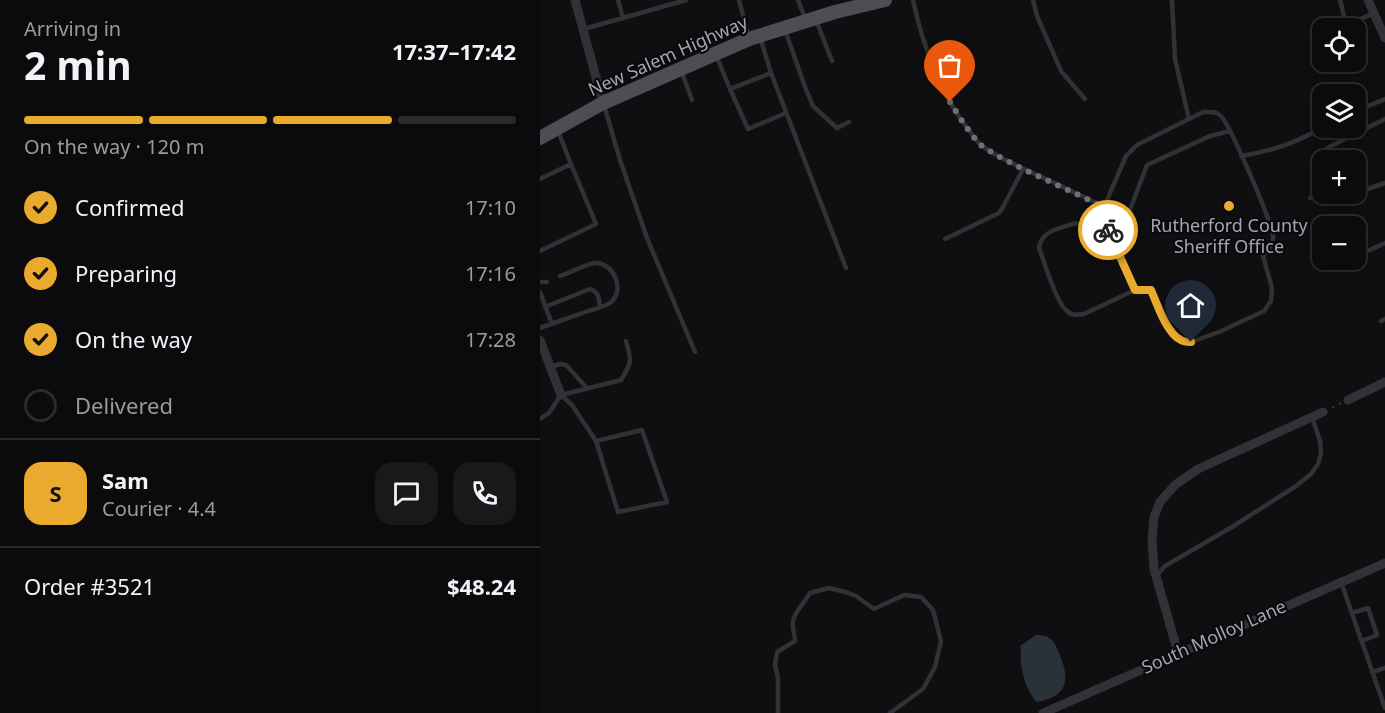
<!DOCTYPE html>
<meta charset="utf-8">
<style>
:root{--surface:#0b0b0d;--page:#19191b;--text:#f1f3f6;--muted:#9a9b9d;--line:#2b2b2e;--accent:#eaaa2e}
body{margin:0;font-family:"Noto Sans",sans-serif;background:var(--page);color:var(--text);height:100vh;display:flex;flex-direction:column;font-size:22px;white-space:nowrap}
*{box-sizing:border-box;margin:0}
p{font-size:20px;color:var(--muted)}
.icon{flex:none;width:33px;height:33px;fill:none;stroke:currentColor;stroke-width:2;stroke-linecap:round;stroke-linejoin:round}
.map{position:relative;flex:1;overflow:hidden}
.details{display:flex;flex-direction:column;background:var(--surface);width:540px}
.details>*{flex:none}
.controls{position:absolute;left:772px;top:18px;display:grid;gap:12px}
.controls a{display:grid;place-items:center;width:54px;height:54px;border-radius:12px;background:var(--surface);box-shadow:0 3px 15px #0003,0 0 0 2px var(--line);font-size:30px}
.pin{position:absolute;display:grid;place-items:center;width:51px;height:51px;color:#fff;margin:-62px -26px;border-radius:50% 50% 50% 0;rotate:-45deg;box-shadow:0 0 6px #0007}
.pin .icon{rotate:45deg}
.courier{position:absolute;display:grid;place-items:center;width:60px;height:60px;margin:-30px;border:4px solid #eaaa2e;border-radius:50%;background:#fff;color:#222;box-shadow:0 2px 8px #0007}
.headline em{font-style:normal;font-weight:700}
.headline div{display:flex;flex-direction:column-reverse}
.headline{display:flex;align-items:center;justify-content:space-between;height:102px;padding:0 24px}
h1{font-size:39px;font-weight:700;line-height:45px}
.bar{display:grid;grid-template-columns:repeat(4,1fr);gap:9px 6px;align-content:center;height:72px;padding:0 24px}
.bar i{height:8px;border-radius:4px;background:var(--line)}
.bar .selected{background:var(--accent)}
.bar p{grid-column:span 4}
.line{display:flex;align-items:center;gap:15px;padding:0 24px;border-top:2px solid var(--line)}
.line div{flex:1}
.round{display:grid;place-items:center;flex:none;width:63px;height:63px;border-radius:18px;background:var(--page)}
ol{padding:0 24px;list-style:none}
li{display:flex;align-items:center;gap:18px;height:66px}
li p{margin-inline-start:auto}
li .icon{padding:6px;border-radius:50%;background:var(--accent);color:#111;stroke-width:4}
li:last-child{color:var(--muted)}
li i{width:33px;height:33px;border:3px solid var(--line);border-radius:50%}
main{display:flex;flex:1;min-height:0}
.map>svg:first-child{display:block}
</style>
<main>
<section class="details">
<div class="headline"><div><h1>2 min</h1><p>Arriving in</p></div><em>17:37–17:42</em></div>
<div class="bar"><i class="selected"></i><i class="selected"></i><i class="selected"></i><i></i><p>On the way · 120 m</p></div>
<ol>
<li><svg class="icon" aria-label="check" viewBox="0 0 24 24"><path d="M5 12l5 5 9-10"/></svg>Confirmed<p>17:10</p></li>
<li><svg class="icon" aria-label="check" viewBox="0 0 24 24"><path d="M5 12l5 5 9-10"/></svg>Preparing<p>17:16</p></li>
<li><svg class="icon" aria-label="check" viewBox="0 0 24 24"><path d="M5 12l5 5 9-10"/></svg>On the way<p>17:28</p></li>
<li><i></i>Delivered</li>
</ol>
<div class="line" style="height:108px"><b class="round" style="background:var(--accent);color:#111">S</b><div><b>Sam</b><p>Courier · 4.4</p></div><a class="round"><svg class="icon" aria-label="chat" viewBox="0 0 24 24"><path d="M4 5h16v11H9l-5 4z"/></svg></a><a class="round"><svg class="icon" aria-label="phone" viewBox="0 0 24 24"><path d="M5 4h4l2 5-3 2q2 4 5 5l2-3 5 2v4C11 20 4 13 5 4z"/></svg></a></div>
<div class="line" style="height:78px"><div>Order #3521</div><b>$48.24</b></div>
</section>
<div class="map">
<svg width="845" height="713" viewBox="0 0 845 713">
<rect width="100%" height="100%" fill="#0f0f11"/>
<path fill="#2a3239" d="M496 635C500 635 506 635 509 638 516 642 518 652 521 658 531 684 524 697 497 702 488 693 481 673 481 661 480 655 482 652 480 646Z"/>
<g fill="none" stroke-linecap="round" stroke-linejoin="round">
<path stroke="#37383c" stroke-width="1.5" stroke-dasharray="3 4.5" stroke-linecap="butt" d="M792 408 801 403"/>
<path stroke="#313136" stroke-width="4.5" d="M78 0 83 18
M199 0 209 38
M258 0 265 18
M373 0C382 43 401 96 429 130 433 135 436 141 441 145 456 157 476 165 493 173 517 184 541 195 564 207L586 156 597 145 663 112C670 112 676 111 681 116 690 125 732 222 733 236 734 244 728 250 723 256L732 288 731 301 724 311 679 332 651 342 642 341 634 336 626 323 611 290H595L544 314C537 315 531 316 526 310 517 303 503 260 499 247 502 230 521 228 536 223L547 227 564 219 595 290
M493 0 497 16 521 71 545 99
M632 0 635 59 649 119
M800 0 804 16 809 21H816L834 13
M276 20 292 61
M44 29 146 0
M245 30 265 87 273 106 297 128 309 122
M176 55 190 89 231 73 220 37
M141 70 152 100
M231 73 306 268
M190 89 208 129 246 113
M64 105 80 160 107 238 155 352
M816 111 845 99
M701 156C732 151 756 143 783 127
M775 162 789 147 845 119
M0 179 31 164 18 131
M816 193 845 183
M809 194H815
M770 198 783 193
M564 219V207L588 215 607 165 670 136 690 131
M405 239 459 213 463 207 483 169
M0 251 56 224 31 164
M816 256 845 243
M0 282H7
M0 292 12 324
M5 307 50 289C59 292 59 299 60 307
M841 321 845 319
M0 328C16 322 32 317 48 311 55 309 64 307 70 303 87 289 72 261 54 263 44 265 30 273 20 276
M10 367 20 364 26 365 47 388
M21 395 32 405 56 441 78 512 127 502 102 430 56 441
M0 419 9 413 21 395 81 380C92 362 92 362 86 341
M617 575 625 566 692 527 756 486 771 474 778 464 781 453 780 441 772 417
M801 582 845 708
M812 613 828 608 837 635 822 641
M832 672 845 668
M238 713V678L235 665 237 652 255 641C255 635 252 628 253 622 253 614 266 600 270 593L289 588 306 592 316 596 334 609 364 595 381 597 393 610 401 641 395 667 383 689 350 713"/>
<path stroke="#313136" stroke-width="9" d="M35 0 63 103
M828 0 845 38
M0 340 21 395
M808 400 845 382
M638 653 614 569 612 540 614 517 620 502 635 485 658 469 783 412
M503 713 845 563"/>
<path stroke="#4d4e54" stroke-width="14" d="M0 138 63 103 209 39 295 12 345 0"/>
</g>
<g fill="none" stroke-linecap="round" stroke-linejoin="round">
<path stroke="#6e7179" stroke-width="6" stroke-dasharray="0 10.8" d="M410 102 424 124 439 144 456 155 483 169 564 207V219L568 230"/>
<path stroke="#eaaa2e" stroke-width="8" d="M568 230 595 290H611C617 304 627 334 641 340 644 342 648 342 651 342"/>
</g>
<circle fill="#eaaa2e" stroke="#0a0a0c" stroke-width="2" cx="689" cy="206" r="6"/>
<g text-anchor="middle" stroke-width="4.5" stroke-linejoin="round" paint-order="stroke">
<g font-size="18" fill="#a1a6b1" stroke="#0a0a0c">
<text transform="translate(128 56) rotate(-24)" y="6">New Salem Highway</text>
<text transform="translate(674 637) rotate(-24)" y="6">South Molloy Lane</text>
</g>
<g font-size="18" fill="#a1a6b1" stroke="#0a0a0c">
<text x="689" y="232">Rutherford County<tspan x="689" dy="21">Sheriff Office</tspan></text>
</g>
</g>
</svg>
<div class="controls">
<a><svg class="icon" aria-label="locate" viewBox="0 0 24 24"><circle cx="12" cy="12" r="6"/><path d="M12 2v4M12 18v4M2 12h4M18 12h4"/></svg></a>
<a><svg class="icon" aria-label="layers" viewBox="0 0 24 24"><path d="M12 4l9 5-9 5-9-5zM3 14l9 5 9-5"/></svg></a>
<a>+</a>
<a>−</a>
</div>
<div class="pin" style="left:410px;top:102px;background:#ea580c"><svg class="icon" aria-label="bag" viewBox="0 0 24 24"><path d="M5 8h14l-1 12H6zM9 8a3 3 0 0 1 6 0"/></svg></div>
<div class="pin" style="left:651px;top:342px;background:#1f2937"><svg class="icon" aria-label="home" viewBox="0 0 24 24"><path d="M3 11l9-7 9 7M6 9v11h12V9"/></svg></div>
<div class="courier" style="left:568px;top:230px"><svg class="icon" aria-label="bike" viewBox="0 0 24 24"><circle cx="6" cy="16" r="4"/><circle cx="18" cy="16" r="4"/><path d="M6 16l4-8h5l3 8M10 8l3 8H6M13 5h3"/></svg></div>
</div>
</main>
